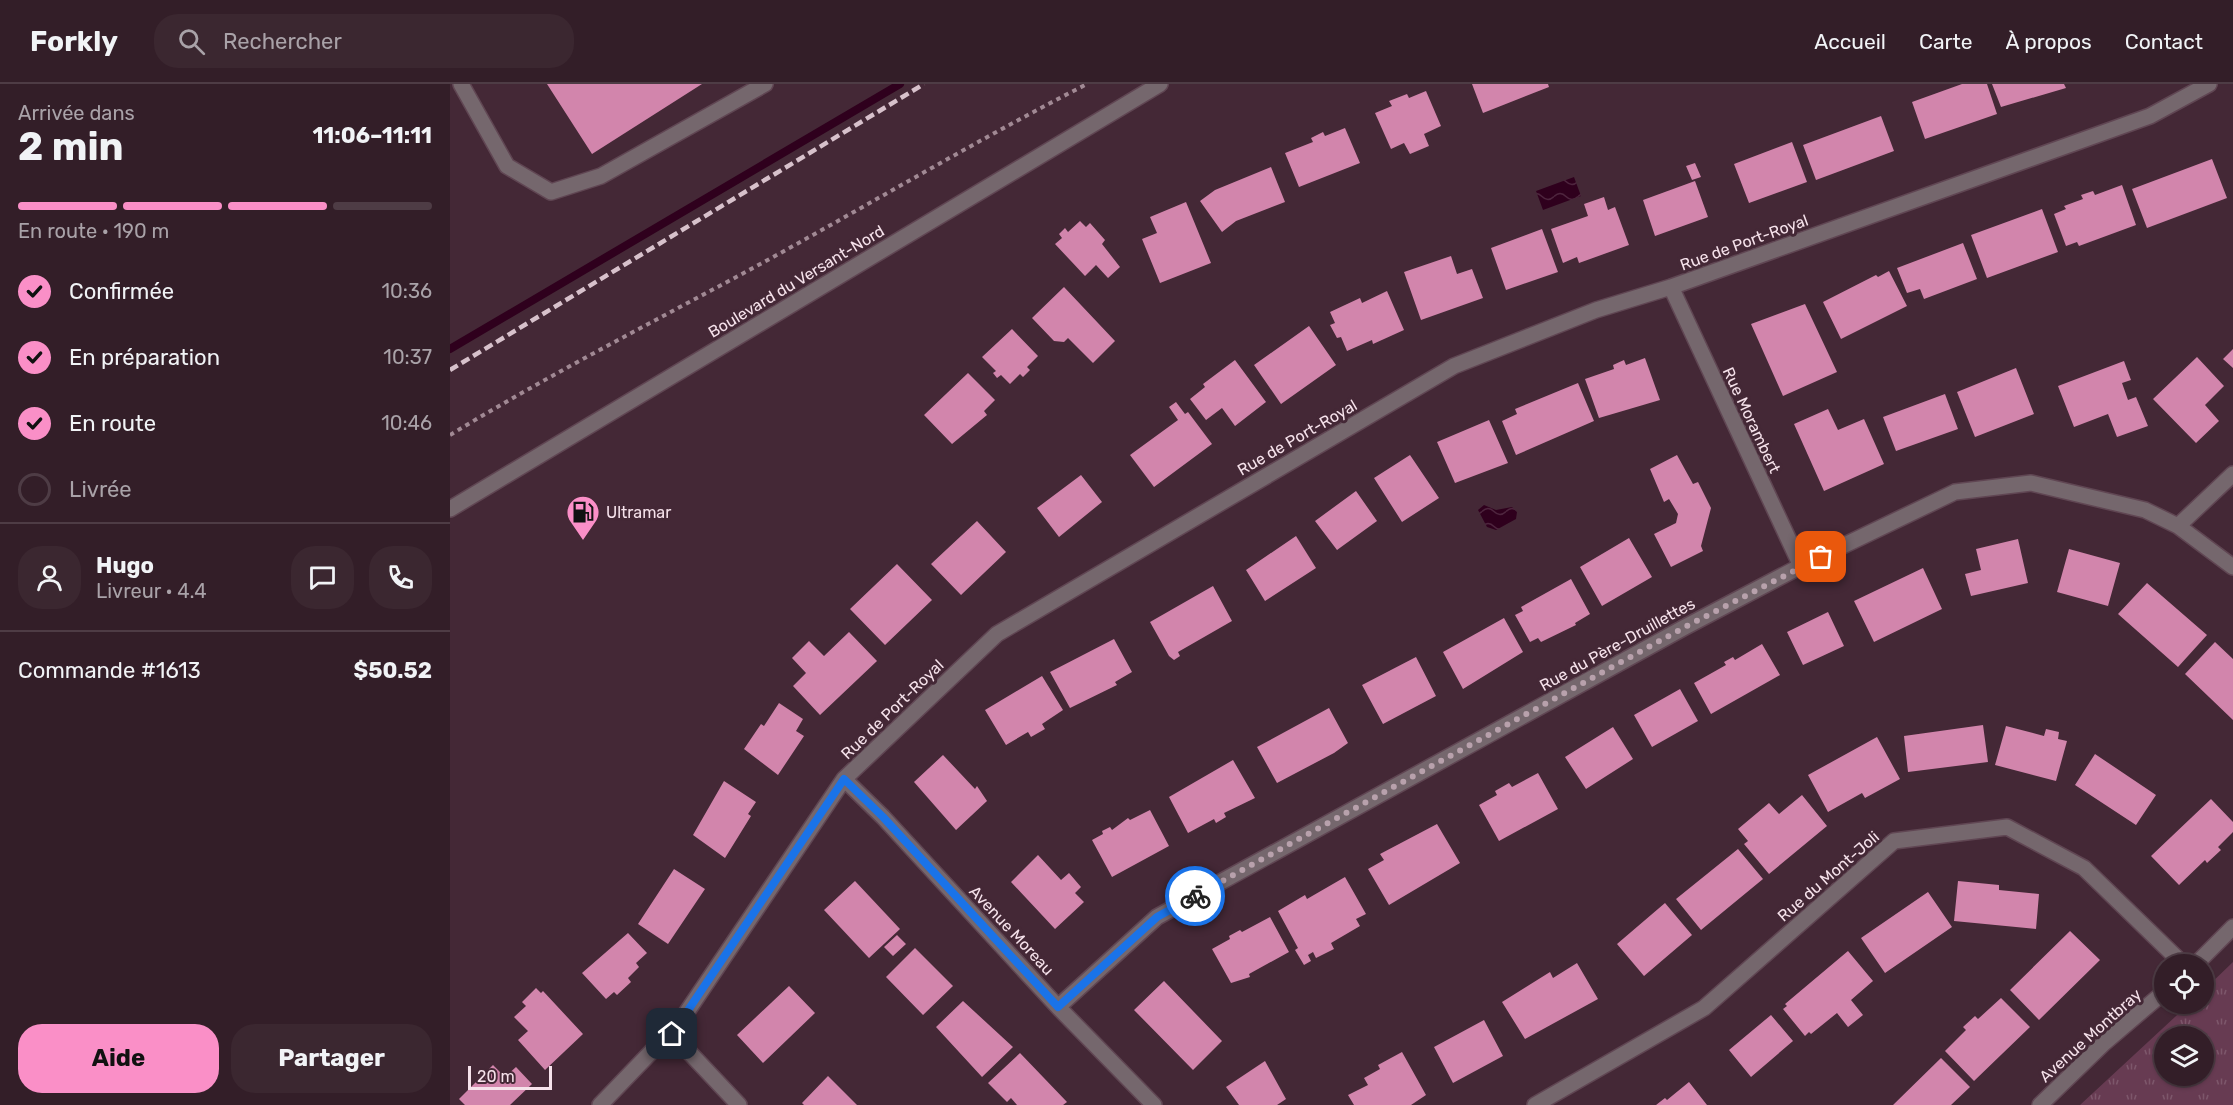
<!DOCTYPE html>
<html lang="fr">
<meta charset="utf-8">
<style>
:root{--surface:#331e28;--page:#3b2730;--text:#f1f3f6;--muted:#a9a2a8;--line:#4e3c45;--accent:#fa8fc7}
body{margin:0;font-family:Rubik,sans-serif;background:var(--page);color:var(--text);height:100vh;display:flex;flex-direction:column;font-size:22px;white-space:nowrap}
*{box-sizing:border-box;margin:0}
p{font-size:20px;color:var(--muted)}
.icon{flex:none;width:33px;height:33px;fill:none;stroke:currentColor;stroke-width:2;stroke-linecap:round;stroke-linejoin:round}
.map{position:relative;flex:1;overflow:hidden}
.panel{display:flex;flex-direction:column;background:var(--surface);width:450px}
.panel>*{flex:none}
.controls{position:absolute;left:1704px;top:870px;display:grid;gap:12px}
.controls a{display:grid;place-items:center;width:60px;height:60px;border-radius:50%;background:var(--surface);box-shadow:0 2px 4px #0004,0 0 0 2px var(--line);font-size:30px}
.scale{position:absolute;left:18px;bottom:15px;width:84px;box-sizing:border-box;padding-left:6px;border:3px solid #f6e2eb;border-top:0;font-size:16px;line-height:21px;white-space:nowrap;color:#f6e2eb;-webkit-text-stroke:4px #442836;paint-order:stroke}
.pin{position:absolute;display:grid;place-items:center;width:51px;height:51px;color:#fff;margin:-26px;border-radius:12px;box-shadow:0 3px 9px #0006}
.courier{position:absolute;display:grid;place-items:center;width:60px;height:60px;margin:-30px;border:4px solid #1a73e8;border-radius:50%;background:#fff;color:#222;box-shadow:0 2px 8px #0007}
.headline em{font-style:normal;font-weight:700}
.headline div{display:flex;flex-direction:column-reverse}
.headline{display:flex;align-items:center;justify-content:space-between;height:102px;padding:0 18px}
h1{font-size:39px;font-weight:700;line-height:45px}
.bar{display:grid;grid-template-columns:repeat(4,1fr);gap:9px 6px;align-content:center;height:72px;padding:0 18px}
.bar i{height:8px;border-radius:4px;background:var(--line)}
.bar .current{background:var(--accent)}
.bar p{grid-column:span 4}
.line{display:flex;align-items:center;gap:15px;padding:0 18px;border-top:2px solid var(--line)}
.line div{flex:1}
.round{display:grid;place-items:center;flex:none;width:63px;height:63px;border-radius:24px;background:var(--page)}
ol{padding:0 18px;list-style:none}
li{display:flex;align-items:center;gap:18px;height:66px}
li p{margin-inline-start:auto}
li .icon{padding:6px;border-radius:50%;background:var(--accent);color:#111;stroke-width:4}
li:last-child{color:var(--muted)}
li i{width:33px;height:33px;border:3px solid var(--line);border-radius:50%}
.cta{display:flex;gap:12px;margin-top:auto;padding:12px 18px}
.cta a{flex:1;height:69px;border-radius:24px;background:var(--accent);color:#111;font-size:24px;font-weight:700;line-height:69px;text-align:center}
.cta a+a{background:var(--page);color:var(--text)}
header{display:flex;align-items:center;gap:36px;box-sizing:border-box;height:84px;padding:0 30px;background:var(--surface);border-bottom:2px solid var(--line)}
header strong{font-size:28px}
nav{display:flex;gap:33px;margin-inline-start:auto;font-size:21px}
.search{width:420px;height:54px;background:var(--page);display:flex;align-items:center;gap:15px;box-sizing:border-box;padding:0 21px;border-radius:24px;color:var(--muted);font-size:22px}
main{display:flex;flex:1;min-height:0}
.map>svg:first-child{display:block}
</style>
<header>
<strong>Forkly</strong>
<div class="search"><svg class="icon" aria-label="search" viewBox="0 0 24 24"><circle cx="10" cy="10" r="6"/><path d="M15 15l6 6"/></svg>Rechercher</div>
<nav><a>Accueil</a><a>Carte</a><a>À propos</a><a>Contact</a></nav>
</header>
<main>
<section class="panel">
<div class="headline"><div><h1>2 min</h1><p>Arrivée dans</p></div><em>11:06–11:11</em></div>
<div class="bar"><i class="current"></i><i class="current"></i><i class="current"></i><i></i><p>En route · 190 m</p></div>
<ol>
<li><svg class="icon" aria-label="check" viewBox="0 0 24 24"><path d="M5 12l5 5 9-10"/></svg>Confirmée<p>10:36</p></li>
<li><svg class="icon" aria-label="check" viewBox="0 0 24 24"><path d="M5 12l5 5 9-10"/></svg>En préparation<p>10:37</p></li>
<li><svg class="icon" aria-label="check" viewBox="0 0 24 24"><path d="M5 12l5 5 9-10"/></svg>En route<p>10:46</p></li>
<li><i></i>Livrée</li>
</ol>
<div class="line" style="height:108px"><a class="round"><svg class="icon" aria-label="person" viewBox="0 0 24 24"><circle cx="12" cy="8" r="4"/><path d="M4 21q1-7 8-7t8 7"/></svg></a><div><b>Hugo</b><p>Livreur · 4.4</p></div><a class="round"><svg class="icon" aria-label="chat" viewBox="0 0 24 24"><path d="M4 5h16v11H9l-5 4z"/></svg></a><a class="round"><svg class="icon" aria-label="phone" viewBox="0 0 24 24"><path d="M5 4h4l2 5-3 2q2 4 5 5l2-3 5 2v4C11 20 4 13 5 4z"/></svg></a></div>
<div class="line" style="height:78px"><div>Commande #1613</div><b>$50.52</b></div>
<div class="cta"><a>Aide</a><a>Partager</a></div>
</section>
<div class="map">
<svg width="1783" height="1021" viewBox="0 0 1783 1021">
<defs>
<pattern id="park-tufts" width="24" height="20" patternUnits="userSpaceOnUse" patternTransform="scale(1.5)"><rect width="24" height="20" fill="#673b52"/><path d="M3 7l-1-3M5 7V3M7 7l1-3M15 17l-1-3M17 17v-4M19 17l1-3" fill="none" stroke="#7d576b"/></pattern>
<pattern id="water-waves" width="16" height="10" patternUnits="userSpaceOnUse" patternTransform="scale(1.5)"><rect width="16" height="10" fill="#2f001d"/><path d="M0 5q4-4 8 0t8 0" fill="none" stroke="#4e253e"/></pattern>
</defs>
<rect width="100%" height="100%" fill="#442836"/>
<path fill="url(#park-tufts)" fill-rule="evenodd" d="M1783 878V1021H1630L1739 920H1754V906ZM1714 952H1754V992H1714Z"/>
<path fill="url(#water-waves)" d="M1124 93 1131 112 1093 126 1086 107Z
M1034 421 1046 426 1062 423 1067 428 1066 435 1046 446 1037 443 1028 426Z"/>
<g fill="none" stroke-linecap="round" stroke-linejoin="round">
<path stroke="#2f001d" stroke-width="8" d="M0 265 450 0"/>
</g>
<path fill="#d285ac" d="M97 0H252L142 70Z
M1022 0H1098L1099 3 1033 29Z
M1512 0H1537L1547 30 1475 55 1462 18Z
M1542 0H1614L1616 4 1551 23Z
M976 7 991 42 974 50 979 62 960 70 954 59 941 65 925 29 942 22 939 17 957 10 959 14Z
M1431 32 1444 67 1366 96 1353 61Z
M895 44 910 79 849 103 835 69 863 58 861 54 873 48 875 52Z
M1342 58 1357 98 1299 119 1284 80Z
M1762 75 1777 114 1697 144 1682 105Z
M1245 79 1251 93 1242 96 1236 82Z
M821 83 835 118 786 137 772 148 750 117 765 106Z
M1245 97 1258 133 1205 152 1193 116Z
M1672 101 1686 141 1629 162 1627 158 1616 162 1604 130 1616 125 1614 122 1633 115 1631 111 1643 107 1645 111Z
M1154 113 1158 126 1165 123 1179 161 1129 179 1127 173 1113 179 1101 145 1138 132 1134 120Z
M736 118 761 179 710 199 692 155 707 149 700 133Z
M1592 125 1608 168 1537 194 1521 151Z
M630 137 636 143 640 139 655 156 652 160 670 183 658 194 646 181 635 192 605 160 612 154 609 150 615 144 618 148Z
M1092 145 1108 188 1056 206 1041 164Z
M1513 159 1527 195 1474 215 1470 205 1457 209 1447 184Z
M1001 172 1007 190 1022 185 1033 214 971 236 954 188Z
M1439 187 1457 222 1391 255 1373 218 1426 191 1428 193Z
M614 203 665 257 643 279 618 254 614 258 604 257 582 234Z
M937 207 954 246 923 260 922 256 897 267 891 253 887 254 880 241 885 239 880 228 910 214 912 219Z
M1355 220 1387 288 1333 312 1301 240Z
M859 242 886 281 831 320 804 281Z
M562 245 588 272 577 283 580 286 573 293 570 290 560 300 551 291 547 294 543 289 546 287 532 273Z
M1783 265V284L1773 275Z
M1747 273 1774 302 1755 321 1769 337 1746 359 1703 315Z
M1195 274 1210 316 1149 334 1135 295 1164 285 1163 281 1174 276 1176 281Z
M785 276 816 318 785 342 772 324 756 336 740 315 755 303 753 300Z
M1674 277 1681 296 1672 299 1678 316 1686 313 1698 342 1667 353 1658 330 1624 343 1608 302Z
M1566 284 1584 330 1525 353 1507 308Z
M518 289 545 316 534 327 537 331 502 360 474 331Z
M1128 299 1144 337 1066 371 1052 337 1067 330 1065 325Z
M1495 310 1508 345 1446 367 1433 333Z
M726 318 735 330 738 328 762 360 704 403 680 371 728 336 719 323Z
M1378 325 1388 346 1414 335 1434 380 1374 407 1344 340Z
M1039 336 1058 379 1005 399 987 358Z
M960 371 989 414 952 438 924 394Z
M1227 371 1243 400 1248 398 1261 424 1251 462 1253 467 1221 483 1204 450 1226 439 1228 430 1219 415 1214 418 1200 385Z
M631 391 652 418 609 453 587 424Z
M906 407 927 437 887 466 865 437Z
M527 437 556 468 511 511 481 480Z
M846 452 866 484 815 517 796 486Z
M1179 454 1202 493 1152 522 1130 483Z
M1568 455 1578 499 1521 512 1515 490 1531 486 1526 465Z
M1619 465 1670 479 1658 522 1607 508Z
M447 480 482 516 435 561 400 525Z
M1473 484 1492 525 1424 558 1404 517Z
M1121 495 1140 530 1125 539 1126 541 1091 558 1088 554 1080 558 1065 531 1073 527 1071 523Z
M1697 499 1757 551 1728 583 1668 530Z
M763 502 782 537 728 568 730 572 724 576 719 572 700 538Z
M1378 528 1394 562 1353 581 1337 548Z
M1054 534 1073 568 1013 605 993 568Z
M399 548 427 577 370 631 343 602 356 589 342 574 359 557 374 572Z
M664 555 682 588 670 595 665 598 667 601 620 624 600 588Z
M1765 558 1783 575V636L1735 590Z
M1312 560 1330 591 1261 630 1244 599 1276 581 1274 578 1283 573 1285 576Z
M966 573 986 612 933 640 912 601Z
M592 592 613 626 592 640 595 645 581 653 578 648 556 661 535 626Z
M1230 605 1248 637 1202 663 1184 631Z
M329 619 353 635 346 647 354 652 328 691 294 665 311 640 314 642Z
M879 624 898 659 884 669 827 699 807 663Z
M1533 641 1538 678 1458 688 1454 652Z
M1556 642 1594 652 1596 645 1609 648 1608 655 1617 657 1606 697 1545 681Z
M1163 643 1183 675 1136 705 1115 673Z
M1427 653 1450 695 1415 714 1412 709 1378 728 1358 691Z
M1645 670 1706 711 1686 741 1625 701Z
M493 671 525 705 527 702 537 717 506 746 464 698Z
M783 676 805 714 774 729 776 733 766 739 764 735 738 749 719 713Z
M1088 689 1108 725 1049 757 1029 721 1047 711 1045 707 1059 699 1062 703Z
M274 697 306 718 298 730 301 732 275 774 243 751Z
M1352 711 1377 742 1319 790 1294 760 1298 757 1288 745 1319 719 1329 730Z
M1761 715 1783 738V748L1768 763 1771 766 1757 779 1755 776 1729 801 1701 772Z
M700 726 719 762 662 793 642 756 653 750 652 747 660 743 662 746 678 734 680 736Z
M987 740 1010 779 939 821 918 785 934 776 930 770Z
M1288 765 1313 795 1251 846 1226 815Z
M588 771 611 796 619 789 631 803 625 809 634 818 605 845 561 798Z
M224 785 255 805 218 860 188 840Z
M895 793 916 830 906 835 910 842 881 859 884 865 866 874 863 868 858 871 861 877 854 881 845 866 848 864 828 827 855 811 857 815Z
M405 797 450 845 419 874 374 826Z
M1508 797 1549 801V806L1589 810 1586 845 1504 837Z
M1478 808 1502 843 1435 889 1411 854Z
M1215 819 1242 851 1194 892 1167 860Z
M820 833 839 868 799 890 800 893 781 899 762 865 780 855 779 852 790 846 792 848Z
M1620 847 1650 876 1589 936 1560 906Z
M178 849 197 869 186 879 189 883 178 894 181 898 167 911 164 908 156 915 132 889Z
M447 851 456 860 443 872 434 863Z
M465 864 503 902 473 931 436 893Z
M1398 867 1423 897 1401 916 1413 931 1398 943 1387 929 1361 950 1359 948 1355 952 1333 925 1337 922 1335 920Z
M1127 879 1148 915 1075 955 1052 918 1100 888 1103 894Z
M714 897 772 957 743 986 684 926Z
M339 902 365 929 313 979 287 951Z
M86 904 91 909 93 907 133 950 95 986 68 956 78 947 64 933 76 922 72 918Z
M1551 914 1580 943 1524 997 1495 967 1516 946 1513 943 1525 932 1528 935Z
M513 917 563 963 532 993 486 943Z
M1321 931 1343 957 1301 993 1279 966Z
M1034 936 1053 972 1003 999 984 963Z
M952 968 976 1011 961 1021H904L898 1011 918 1001 914 994 930 985 928 981Z
M570 969 617 1018 613 1021H567L561 1014 557 1018 538 999Z
M1491 974 1520 1003 1501 1021H1443Z
M815 977 836 1015 827 1021H789L776 1003Z
M43 981 55 993 66 983 82 1000 60 1021H15L9 1015Z
M378 992 407 1021H354L352 1019Z
M1239 998 1257 1021H1206L1215 1014 1217 1016Z"/>
<g fill="none" stroke-linecap="round" stroke-linejoin="round">
<defs>
<path id="minor" d="M11 0 57 82 101 108 151 92 315 0
M1221 203 1351 482
M0 425 710 0
M1728 442 1783 390
M394 695 433 733 608 923 704 1021
M1746 880 1783 843
M608 923 707 833 1235 543 1351 482 1505 408 1581 399 1695 426 1728 442 1783 483
M222 950 289 1021
M150 1021 202 967 222 950 394 695 547 550 1004 282 1146 226 1221 203 1700 32 1759 0
M1085 1021 1254 924 1444 757 1557 743 1634 784 1733 880
M1590 1021 1653 960 1714 908"/>
</defs>
<use href="#minor" stroke="#604653" stroke-width="18"/>
<path stroke="#a18994" stroke-width="4" stroke-dasharray="4.5 4.5" stroke-linecap="butt" d="M0 351C102 289 209 235 314 178 422 119 527 56 637 0"/>
<use href="#minor" stroke="#75676d" stroke-width="15"/>
<path stroke="#d7c1cb" stroke-width="4.5" stroke-dasharray="9 4.5" stroke-linecap="butt" d="M0 286 474 0"/>
</g>
<g fill="none" stroke-linecap="round" stroke-linejoin="round">
<path stroke="#b8a1ac" stroke-width="6" stroke-dasharray="0 10.8" d="M745 812 1235 543 1371 473"/>
<path stroke="#1a73e8" stroke-width="8" d="M222 950 394 695 433 733 608 923 707 833 745 812"/>
</g>
<defs>
<symbol id="fuel-pin" viewBox="-11 -11 22 30"><path d="M0 17L-7.5 6A9.5 9.5 0 1 1 7.5 6Z" fill="#fa8fc7" stroke="#442836"/><path d="M-5.5-6h7V0h2V4h1.3V-2.5L3-4.5l.8-.8L6-3V5H2.5V1h-1V6h-7ZM-4.2-4.7v3.2H.2V-4.7Z" fill="#111"/></symbol>
</defs>
<g fill-rule="evenodd">
<use href="#fuel-pin" x="114" y="409" width="38" height="52"/>
</g>
<g text-anchor="middle" stroke-width="6" stroke-linejoin="round" paint-order="stroke">
<g font-size="16" fill="#f6e2eb" stroke="#442836">
<text transform="translate(1294 158) rotate(-20)" y="6">Rue de Port-Royal</text>
<text transform="translate(346 197) rotate(-31)" y="6">Boulevard du Versant-Nord</text>
<text transform="translate(1302 336) rotate(65)" y="6">Rue Morambert</text>
<text transform="translate(847 353) rotate(-30)" y="6">Rue de Port-Royal</text>
<text transform="translate(1167 560) rotate(-29)" y="6">Rue du Père-Druillettes</text>
<text transform="translate(442 625) rotate(-44)" y="6">Rue de Port-Royal</text>
<text transform="translate(1378 792) rotate(-41)" y="6">Rue du Mont-Joli</text>
<text transform="translate(562 846) rotate(47)" y="6">Avenue Moreau</text>
<text transform="translate(1640 951) rotate(-42)" y="6">Avenue Montbray</text>
</g>
<g font-size="16" fill="#f6e2eb" stroke="#442836" text-anchor="start">
<text x="156" y="434">Ultramar</text>
</g>
</g>
</svg>
<div class="controls">
<a><svg class="icon" aria-label="locate" viewBox="0 0 24 24"><circle cx="12" cy="12" r="6"/><path d="M12 2v4M12 18v4M2 12h4M18 12h4"/></svg></a>
<a><svg class="icon" aria-label="layers" viewBox="0 0 24 24"><path d="M12 4l9 5-9 5-9-5zM3 14l9 5 9-5"/></svg></a>
</div>
<div class="scale">20 m</div>
<div class="pin" style="left:1371px;top:473px;background:#ea580c"><svg class="icon" aria-label="bag" viewBox="0 0 24 24"><path d="M5 8h14l-1 12H6zM9 8a3 3 0 0 1 6 0"/></svg></div>
<div class="pin" style="left:222px;top:950px;background:#1f2937"><svg class="icon" aria-label="home" viewBox="0 0 24 24"><path d="M3 11l9-7 9 7M6 9v11h12V9"/></svg></div>
<div class="courier" style="left:745px;top:812px"><svg class="icon" aria-label="bike" viewBox="0 0 24 24"><circle cx="6" cy="16" r="4"/><circle cx="18" cy="16" r="4"/><path d="M6 16l4-8h5l3 8M10 8l3 8H6M13 5h3"/></svg></div>
</div>
</main>
